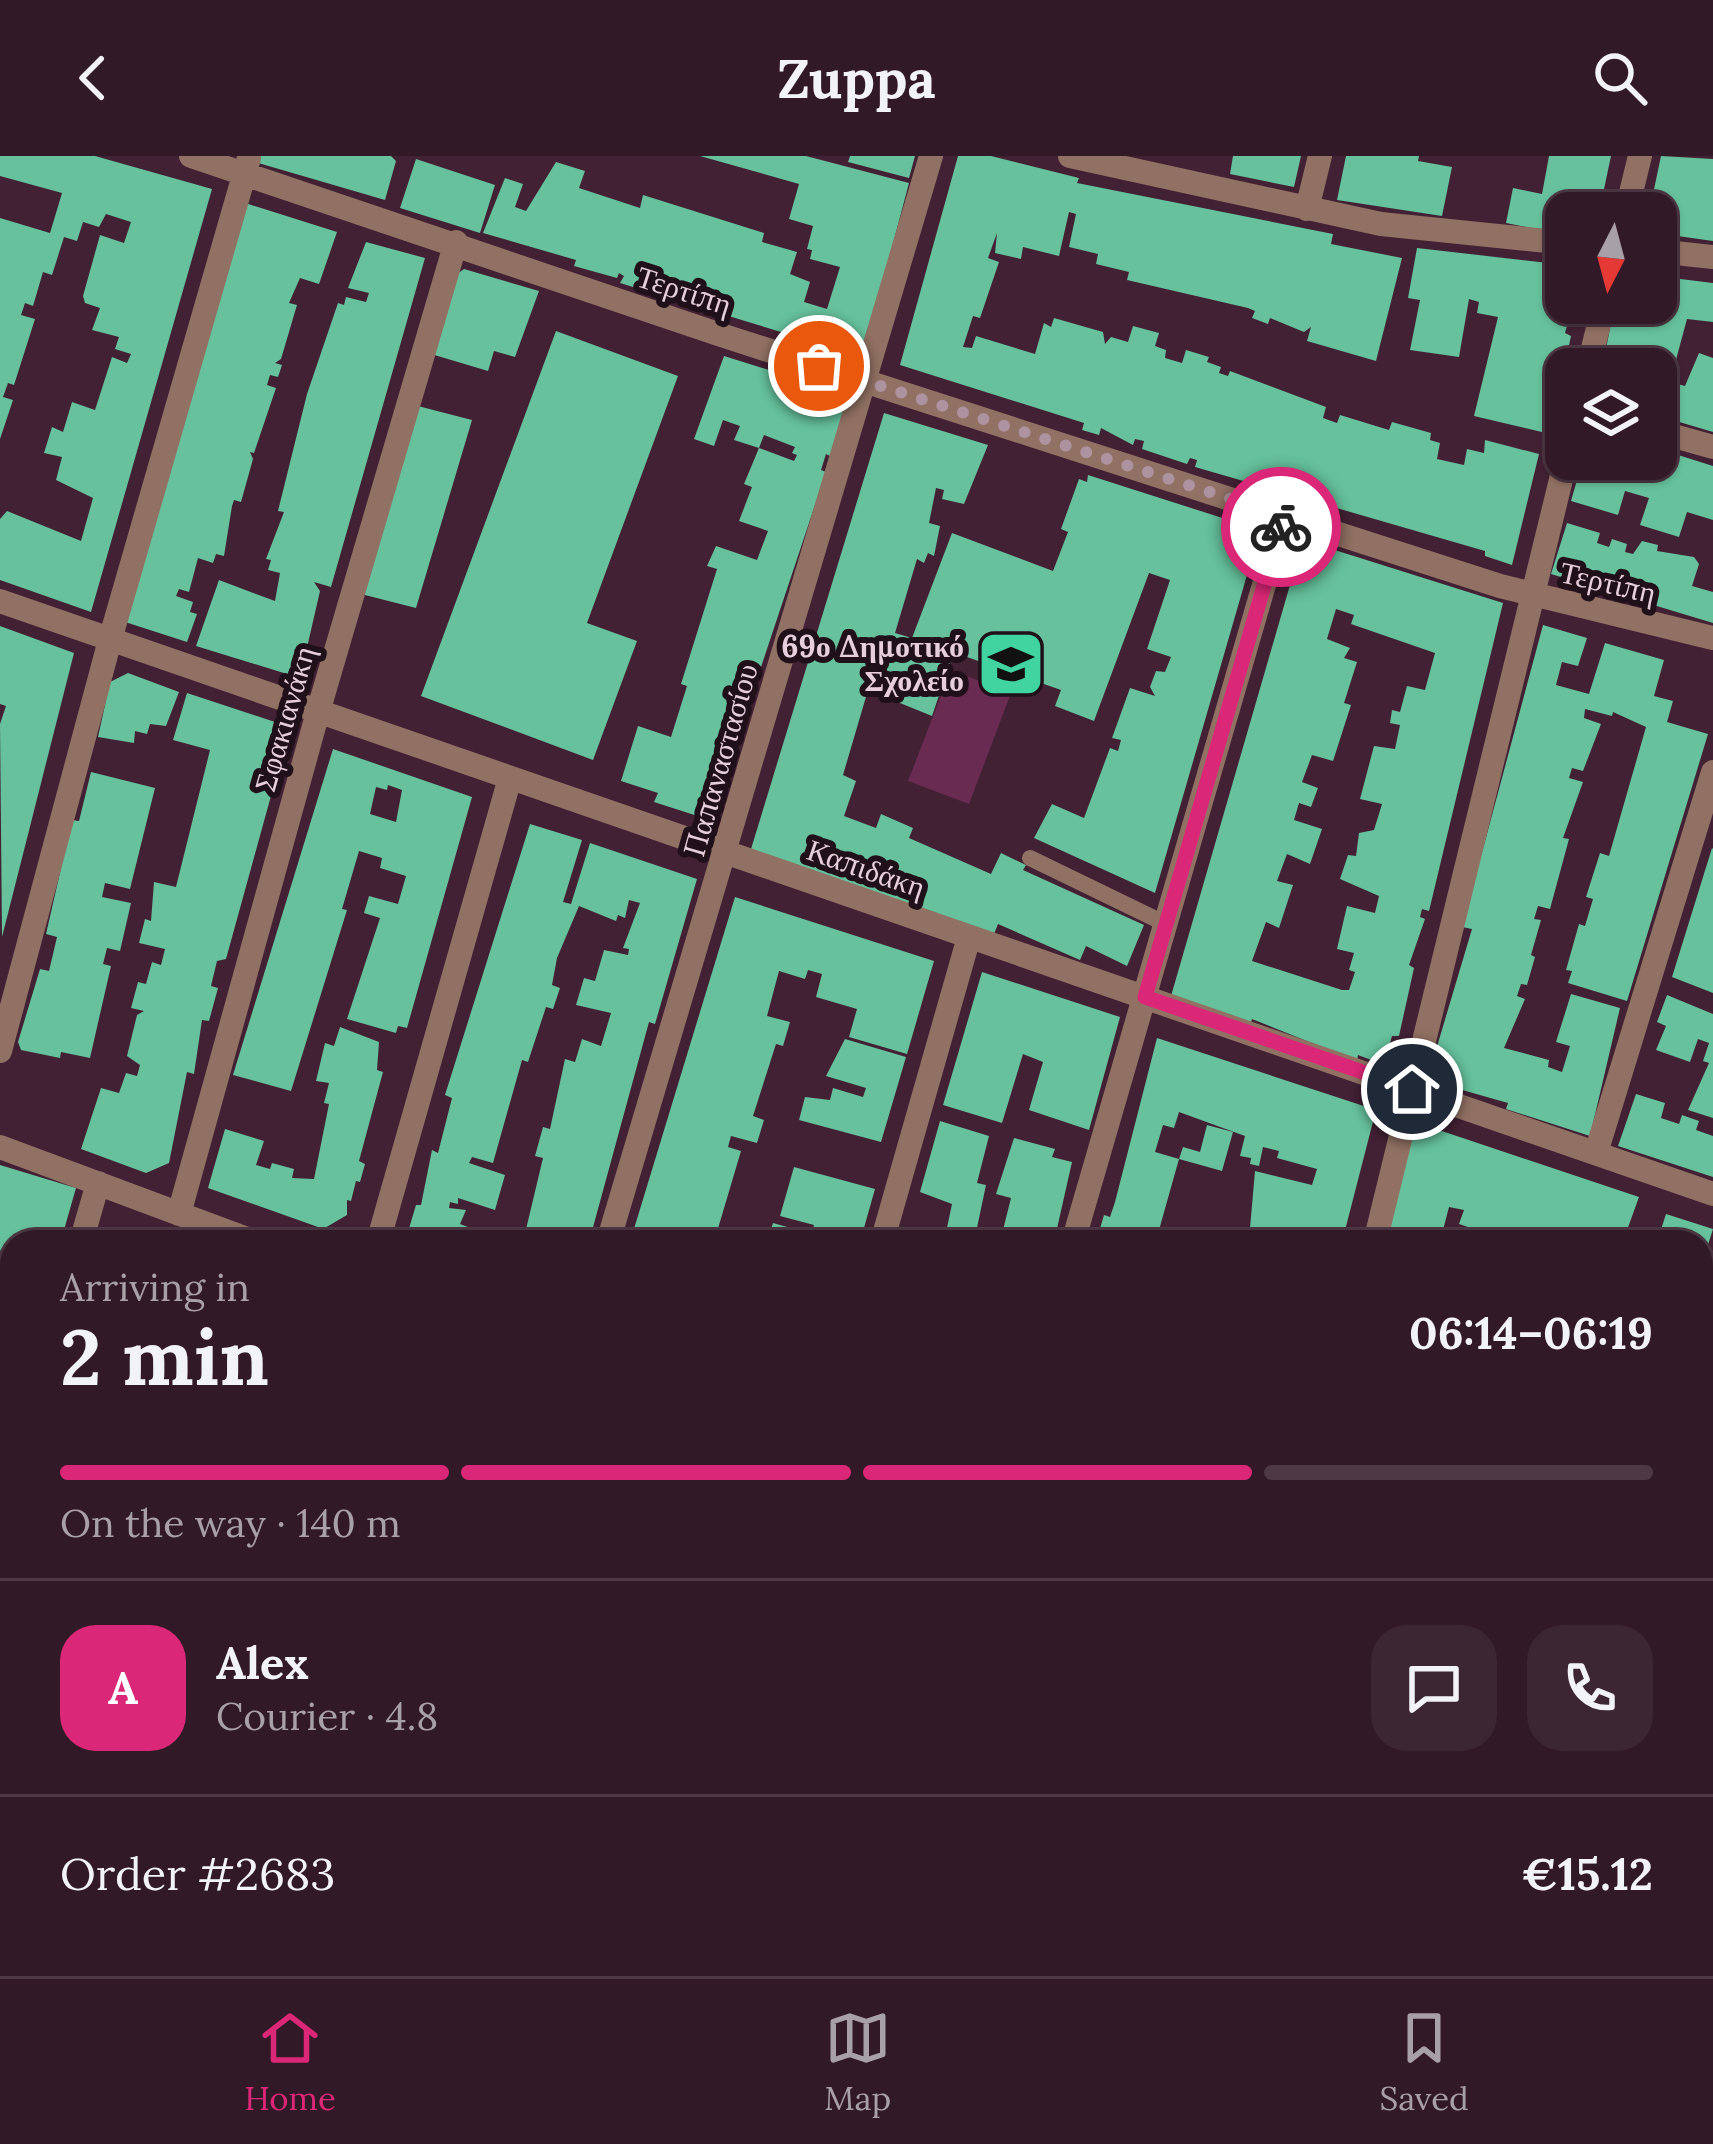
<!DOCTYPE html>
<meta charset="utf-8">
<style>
:root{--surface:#321927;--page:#3d2633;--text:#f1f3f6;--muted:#a8a0a7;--line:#4d3844;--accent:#db2777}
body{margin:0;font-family:Lora,serif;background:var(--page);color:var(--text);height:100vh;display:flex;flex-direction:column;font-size:45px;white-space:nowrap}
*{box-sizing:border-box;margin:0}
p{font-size:39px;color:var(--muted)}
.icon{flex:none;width:66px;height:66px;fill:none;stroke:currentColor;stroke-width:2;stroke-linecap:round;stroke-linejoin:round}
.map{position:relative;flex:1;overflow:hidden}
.side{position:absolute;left:0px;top:1074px;width:1713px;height:747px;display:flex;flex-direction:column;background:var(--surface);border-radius:36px 36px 0 0;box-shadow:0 3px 9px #0004,0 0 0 3px var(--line)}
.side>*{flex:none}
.needle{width:78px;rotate:186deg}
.buttons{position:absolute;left:1545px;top:36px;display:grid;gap:24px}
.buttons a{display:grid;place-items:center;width:132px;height:132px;border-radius:24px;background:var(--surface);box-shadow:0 3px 9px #0004,0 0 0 3px var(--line);font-size:60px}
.pin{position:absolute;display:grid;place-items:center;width:102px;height:102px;color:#fff;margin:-51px;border:6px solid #fff;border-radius:50%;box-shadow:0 3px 12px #0007}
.courier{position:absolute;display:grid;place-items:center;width:120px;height:120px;margin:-60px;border:9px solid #db2777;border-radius:50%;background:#fff;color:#222;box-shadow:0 3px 15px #0007}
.summary em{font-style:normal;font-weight:700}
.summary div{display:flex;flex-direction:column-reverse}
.summary{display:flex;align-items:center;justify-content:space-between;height:204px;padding:0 60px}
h1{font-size:78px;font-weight:700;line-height:90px}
.bar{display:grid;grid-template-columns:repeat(4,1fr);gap:18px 12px;align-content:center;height:144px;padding:0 60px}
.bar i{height:15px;border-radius:9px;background:var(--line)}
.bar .selected{background:var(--accent)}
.bar p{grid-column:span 4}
.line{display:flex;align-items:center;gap:30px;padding:0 60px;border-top:3px solid var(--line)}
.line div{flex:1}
.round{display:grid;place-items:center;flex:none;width:126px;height:126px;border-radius:36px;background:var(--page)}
header{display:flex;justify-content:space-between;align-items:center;height:156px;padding:0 60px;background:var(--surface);font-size:54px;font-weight:700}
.dock{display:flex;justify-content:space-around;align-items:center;height:168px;border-top:3px solid var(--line);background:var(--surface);font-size:33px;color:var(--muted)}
.dock a{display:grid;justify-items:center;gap:6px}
.dock .selected{color:var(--accent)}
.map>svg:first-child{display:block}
</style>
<header><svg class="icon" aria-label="back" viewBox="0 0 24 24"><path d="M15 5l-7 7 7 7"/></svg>Zuppa<svg class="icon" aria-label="search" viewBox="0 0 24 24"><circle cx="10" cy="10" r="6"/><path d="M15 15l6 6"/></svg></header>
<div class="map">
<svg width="1713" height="1820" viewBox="0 0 1713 1820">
<rect width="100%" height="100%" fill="#422134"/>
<path fill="#692b51" d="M951 514 1011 537 969 648 908 625Z"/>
<path fill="#66c19c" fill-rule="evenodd" d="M0 0H95L212 33 91 456 0 424V363L7 355 81 385 93 342 56 324 62 301 44 297 52 271 63 276 72 246 95 254 112 201 127 207 131 198 115 193 119 181 92 174 100 152 85 147 83 140 100 79 124 87 131 66 106 58 99 71 83 66 77 85 64 81 52 119 43 116 33 150 25 147 21 159 35 163 14 229 8 227 3 241 13 244 0 283V62L50 77 62 37 0 20Z
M253 0H391L396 5 385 44 251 5Z
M700 0H806L909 27 863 201 620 127 624 120 619 117 617 122 574 110 576 104 483 77 505 22 523 28 515 51 526 55 556 6 585 15 579 32 640 52 643 39 764 77 762 86 797 96 790 118 810 126 804 146 827 153 840 111 810 103 812 94 807 93 813 70 789 63 799 28Z
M850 0H915L909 22 848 6Z
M958 0H991L1079 22 1077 27 1333 78 1331 88 1402 102 1376 205 1307 185 1311 171 1304 176 1270 162 1268 168 1252 162 1255 155 1248 152 1127 124 1129 116 1096 108 1098 98 1069 91 1076 58 1069 56 1059 100 1023 91 1021 103 995 97 997 77 988 102 999 106 980 162 973 160 963 191 972 192 976 180 1035 198 1044 167 1051 171 1054 162 1103 176 1105 188 1111 181 1128 186 1133 170 1159 177 1155 190 1166 194 1165 202 1182 207 1186 194 1209 201 1207 206 1221 211 1219 217 1228 220 1230 215 1326 251 1323 262 1337 267 1340 259 1389 274 1392 266 1431 277 1430 284 1440 287 1437 303 1464 309 1467 293 1484 297 1485 284 1539 298 1512 409 1485 400V395L1195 311 1197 304 1190 302 1187 308 1142 293 1144 285 1135 283 1133 289 1101 272 1099 279 1082 274 1084 267 900 209Z
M1233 0H1301L1294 31 1230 18Z
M1346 0H1419L1418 5 1452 11 1442 60 1337 44Z
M1549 0H1611L1599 57H1566V79L1506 67 1513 32 1542 38Z
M1661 0 1713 3V85L1656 77V57H1649Z
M416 3 495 29 480 77 400 52Z
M242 46 337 76 319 128 300 122 289 147 297 149 281 203 275 207 282 209 278 221 270 219 267 229 276 232 254 297 250 296 253 303 241 346 234 344 232 350 224 400 216 398 213 407 198 402 189 436 179 433 176 440 193 446 190 456 197 458 187 486 122 465Z
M366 86 425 102 331 431 314 426 320 435 300 522 196 490 219 424 275 445 280 417 268 414 271 404 266 403 284 356 278 355 307 238 338 147 344 149 346 141 366 146 369 137 348 132Z
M1417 92 1566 109V147H1580L1575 168 1568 166 1565 177 1571 180 1562 222 1552 219 1551 227 1557 228 1546 277 1474 260 1498 161 1477 157 1479 146 1469 143 1459 201 1410 194 1420 144 1408 142Z
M464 113 539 135 515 201 494 195 488 215 431 198 450 123Z
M1656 120 1713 127V166L1687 163 1670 226 1685 230 1699 197 1713 202V276L1656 259V213H1602L1615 147H1656Z
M556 175 678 220 587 467 637 485 593 604 421 540Z
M724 200 850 239 832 301 826 298 821 314 826 316 710 664 654 646 658 637 621 625 638 570 671 581 687 530 681 528 717 413 707 410 716 390 757 404 768 375 739 365 752 331 744 328 759 292 794 305 797 299 792 297 795 291 764 279 759 292 734 284 740 270 723 264 714 290 694 283Z
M414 249 472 264 416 452 361 438Z
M884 257 988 289 964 348 942 343 944 334 936 332 929 367 940 370 934 400 928 397 924 407 917 403 895 477 912 482 952 377 1053 415 1068 376 1061 373 1079 323 1087 326 1088 319 1260 374 1155 737 1034 682 1052 648 1084 662 1110 592 1118 595 1121 584 1112 582 1130 532 1155 540 1150 531 1156 515 1165 516 1171 501 1147 493 1170 424 1149 417 1094 565 1055 550 1061 534 967 501 950 507 932 560 868 534 843 619 856 625 844 660 876 672 881 658 913 672 909 682 991 718 1001 697 1026 709 1023 714 1144 769 1127 810 1086 790 1080 804 998 768 994 778 751 693Z
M1656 292 1713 310V364L1687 356 1679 381 1640 369 1649 342 1625 335 1618 359 1571 345 1583 303H1656Z
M1567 367 1600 377 1597 387 1609 391 1612 383 1627 388 1625 396 1633 398 1642 385 1658 389 1657 395 1694 401 1699 408 1692 430 1713 436V467L1551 418Z
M1303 384 1503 447 1429 755 1422 753 1420 761 1425 763 1409 809 1414 812 1399 880H1392L1387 898 1371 904 1358 899 1357 905 1252 863 1250 869 1171 840ZM1336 453 1354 459 1351 468 1435 497 1425 534 1407 530 1400 556 1392 554 1390 567 1400 569 1395 593 1374 590 1360 643 1382 648 1374 674 1359 677 1356 700 1348 699 1340 723 1379 740 1375 757 1347 750 1337 793 1354 797 1349 814 1355 816 1349 834H1342L1252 805 1266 766 1279 772 1293 729 1277 725 1287 698 1310 708 1322 673 1294 664 1299 647 1311 651 1318 632 1302 626 1312 599 1333 605 1351 549 1344 547 1357 506 1344 502 1350 492 1327 483Z
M1543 469 1587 482 1578 510 1562 506 1556 529 1589 538 1605 487 1664 504 1654 540 1673 545 1667 566 1708 578 1627 845 1568 827 1572 815 1566 814 1579 768 1585 770 1593 743 1586 741 1600 697 1609 700 1646 571 1613 556 1612 560 1585 553 1584 562 1601 568 1583 615 1572 612 1569 622 1583 626 1563 682 1569 683 1550 753 1538 750 1534 763 1541 764 1531 799 1535 801 1527 829 1521 828 1517 840 1525 843 1504 892 1549 904 1548 911 1562 916 1570 890 1556 886 1571 838 1620 852 1590 980 1506 953 1508 947 1427 924 1472 773 1462 771Z
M0 470 74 497 2 781 0 568 6 550 0 548Z
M128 517 179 536 166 570 150 568 147 578 135 575 134 587 98 581 110 526Z
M187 537 290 571 226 803 217 805 211 830 218 832 209 865 202 864 194 918 187 916 169 1007 146 1017 81 993 101 932 119 937 126 917 137 920 140 909 127 900 137 859 144 855 131 852 138 826 146 828 152 806 161 809 165 793 139 787 145 763 151 765 154 726 176 731 210 594 173 584Z
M333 593 472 641 407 872 398 870 396 877 347 863 380 762 364 757 369 740 398 748 406 720 380 712 382 702 359 695 342 753 347 754 291 935 233 919ZM388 629 402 634 396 666 370 658 376 631 387 634Z
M91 616 155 632 130 733 105 727 102 741 131 747 120 795 107 792 103 808 111 810 90 902 61 896 60 902 21 894 18 886 40 813 49 815 57 781 46 778 72 664 79 665Z
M530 668 582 684 563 746 571 748 590 687 697 723 655 868 649 866 589 1086H523L543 1002 535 1000 543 971 550 973 565 903 575 906 582 883 601 890 611 857 576 849 584 822 595 825 604 794 628 799 629 793 623 792 640 747 629 744 625 762 618 759 616 765 579 750 557 802 552 829 560 832 553 853 546 851 528 906 522 904 493 1007 472 1001 469 1007 505 1019 495 1054 458 1042V1048L450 1046 449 1052 466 1054 460 1068 507 1086H405L416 1049H421L432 994 438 997 452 942 445 939Z
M1712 692 1713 693V837L1672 821Z
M735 741 934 805 907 898 849 881 857 853 816 841 822 818 808 814 805 823 779 815 767 860 790 866 783 890 776 888 753 960 764 964 757 987 731 980 728 991 741 995 714 1086H630Z
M982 816 1120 861 1089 974 1029 954 1043 906 1023 898 1002 967 943 949Z
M1667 839 1713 858V962L1688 954 1709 907 1703 905 1709 887 1698 883 1690 906 1656 894 1666 870 1657 866Z
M340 871 379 886 377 914 383 916 359 1005 365 1008 360 1026 356 1025 351 1045 347 1044V1059L318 1076V1071L208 1032 225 973 264 985 256 1009 270 1013 272 1007 294 1013 292 1022 314 1023 329 948 324 947 329 927 316 925 325 887 334 890Z
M1157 882 1376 954 1342 1086H1242L1244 1078 1267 1083 1269 1076 1250 1072 1255 1015 1312 1029 1317 1013 1277 1002 1279 995 1263 991 1259 1010 1250 1008 1251 1002 1240 1000 1245 980 1179 956 1174 972 1163 969 1155 996 1179 1003 1183 991 1200 996 1207 969 1233 976 1222 1015 1179 1003 1159 1074 1177 1078 1175 1086H1096L1104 1059 1110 1061 1115 1046Z
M845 883 906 901 881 986 799 964 805 941 830 944 833 932 863 941 866 932 826 920Z
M1636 938 1665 947 1661 962 1679 968 1682 959 1699 965 1696 974 1713 980V1021L1618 990Z
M940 965 989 980 977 1027 986 1029 974 1086H944L952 1048 920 1036Z
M1415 966 1639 1041 1626 1077 1651 1086H1470L1474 1073 1459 1068 1464 1054 1449 1051 1443 1074 1465 1080 1463 1086H1384Z
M1014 982 1055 993 1052 1001 1072 1006 1054 1086H1000L1011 1042 996 1038Z
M0 1009 76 1032 62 1081 12 1086V1204L0 1201Z
M794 1011 875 1033 860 1086H767L773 1067 812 1078 814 1069 780 1060Z
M1666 1058 1713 1073 1702 1108 1701 1086H1657Z
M0 1339 12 1349V1457L0 1454 5 1360Z
M0 1498 12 1501V1551L2 1596Z
M1701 1561 1713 1565V1672L1702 1704Z
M2 1771 12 1774V1809H154L151 1820H0Z
M1713 1796V1820H1694Z
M419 1809H511L508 1820H416Z
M516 1809H562L560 1820H513Z
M589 1809H647L644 1820H586Z
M694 1809H768L774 1811 771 1820H691Z
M1002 1809H1052L1047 1820Z
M1090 1809H1158L1156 1820H1087Z
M1207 1809H1217L1247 1820H1204Z
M1346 1809H1408L1402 1820H1377L1362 1810 1360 1815Z
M1493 1809 1489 1820H1450L1452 1815 1437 1810Z"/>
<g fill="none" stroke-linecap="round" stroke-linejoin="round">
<path stroke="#917163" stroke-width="16" d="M1030 702 1166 768"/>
<path stroke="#917163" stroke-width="24" d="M191 0 715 177 1500 430 1713 482
M1070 0 1381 68 1566 87
M1307 53 1320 0
M1626 57 1640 0
M1656 95 1713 101
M1588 213 1604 147
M1656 275 1713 291
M0 445 1713 1038
M0 895 110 484 249 2
M0 991 255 1086
M1596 997 1713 616
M179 1058 318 556 456 86
M81 1086 98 1027
M378 1086 510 622
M608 1086 931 0
M882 1086 969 781
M1073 1086 1284 360
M1375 1086 1566 303
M1701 1309 1713 1275
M1701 1420 1713 1422
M0 1468 12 1471
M0 1701 12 1651
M0 1748 12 1750
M268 1809 315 1820
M1290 1809 1320 1820
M171 1820 174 1809
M391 1820 394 1809
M671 1820 674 1809
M1196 1820 1198 1809
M1543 1820 1546 1809"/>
</g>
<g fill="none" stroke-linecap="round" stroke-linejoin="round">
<path stroke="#ad92a0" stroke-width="12" stroke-dasharray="0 21.6" d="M819 210 1284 360 1281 371"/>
<path stroke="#db2777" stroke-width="15" d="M1281 371 1145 841 1412 933"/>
</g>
<defs>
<symbol id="school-square" viewBox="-11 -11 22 22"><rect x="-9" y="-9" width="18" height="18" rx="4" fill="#41d4a1" stroke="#201019"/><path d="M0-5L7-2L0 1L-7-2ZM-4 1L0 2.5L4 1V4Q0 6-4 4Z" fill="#111"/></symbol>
</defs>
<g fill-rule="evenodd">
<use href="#school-square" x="973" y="470" width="76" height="76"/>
</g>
<g text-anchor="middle" stroke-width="12" stroke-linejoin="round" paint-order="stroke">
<g font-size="30" fill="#e6cfda" stroke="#201019">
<text transform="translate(684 135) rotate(18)" y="10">Τερτίπη</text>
<text transform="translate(1608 427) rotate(13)" y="10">Τερτίπη</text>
<text transform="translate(285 563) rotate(-74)" y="10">Σφακιανάκη</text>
<text transform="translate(721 604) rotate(-74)" y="10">Παπαναστασίου</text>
<text transform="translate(866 713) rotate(19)" y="10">Καπιδάκη</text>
</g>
<g font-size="30" font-weight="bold" fill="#e6cfda" stroke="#201019" text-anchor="end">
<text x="964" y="501">69ο Δημοτικό<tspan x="964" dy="34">Σχολείο</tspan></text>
</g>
</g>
</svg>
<div class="buttons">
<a><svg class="needle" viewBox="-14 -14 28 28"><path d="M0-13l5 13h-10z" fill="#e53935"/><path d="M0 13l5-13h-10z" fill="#a8a0a7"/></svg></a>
<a><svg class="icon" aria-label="layers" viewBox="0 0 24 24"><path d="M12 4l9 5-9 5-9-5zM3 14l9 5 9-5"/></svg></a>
</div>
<div class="pin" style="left:819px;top:210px;background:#ea580c"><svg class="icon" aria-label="bag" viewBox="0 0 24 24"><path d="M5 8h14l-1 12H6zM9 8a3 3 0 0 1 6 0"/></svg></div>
<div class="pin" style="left:1412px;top:933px;background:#1f2937"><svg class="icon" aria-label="home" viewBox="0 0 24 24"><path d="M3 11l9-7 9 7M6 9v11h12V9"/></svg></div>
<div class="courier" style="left:1281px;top:371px"><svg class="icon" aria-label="bike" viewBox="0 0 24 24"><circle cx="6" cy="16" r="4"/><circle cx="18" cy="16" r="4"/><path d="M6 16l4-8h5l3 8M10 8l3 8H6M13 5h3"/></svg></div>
<section class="side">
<div class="summary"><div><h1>2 min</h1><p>Arriving in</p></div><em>06:14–06:19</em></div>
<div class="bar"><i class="selected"></i><i class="selected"></i><i class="selected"></i><i></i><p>On the way · 140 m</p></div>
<div class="line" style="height:216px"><b class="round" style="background:var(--accent);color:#fff">A</b><div><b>Alex</b><p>Courier · 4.8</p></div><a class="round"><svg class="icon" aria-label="chat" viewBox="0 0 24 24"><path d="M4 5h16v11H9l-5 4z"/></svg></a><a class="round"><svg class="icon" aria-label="phone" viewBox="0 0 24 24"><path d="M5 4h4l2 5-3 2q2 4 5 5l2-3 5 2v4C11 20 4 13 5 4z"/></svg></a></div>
<div class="line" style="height:156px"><div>Order #2683</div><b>€15.12</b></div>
</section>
</div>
<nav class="dock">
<a class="selected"><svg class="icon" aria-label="home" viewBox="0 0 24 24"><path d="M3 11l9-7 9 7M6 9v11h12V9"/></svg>Home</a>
<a><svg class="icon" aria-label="map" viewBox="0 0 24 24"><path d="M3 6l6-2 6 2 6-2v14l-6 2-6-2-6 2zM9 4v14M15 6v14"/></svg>Map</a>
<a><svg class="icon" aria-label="saved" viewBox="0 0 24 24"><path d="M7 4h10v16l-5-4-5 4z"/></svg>Saved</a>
</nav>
